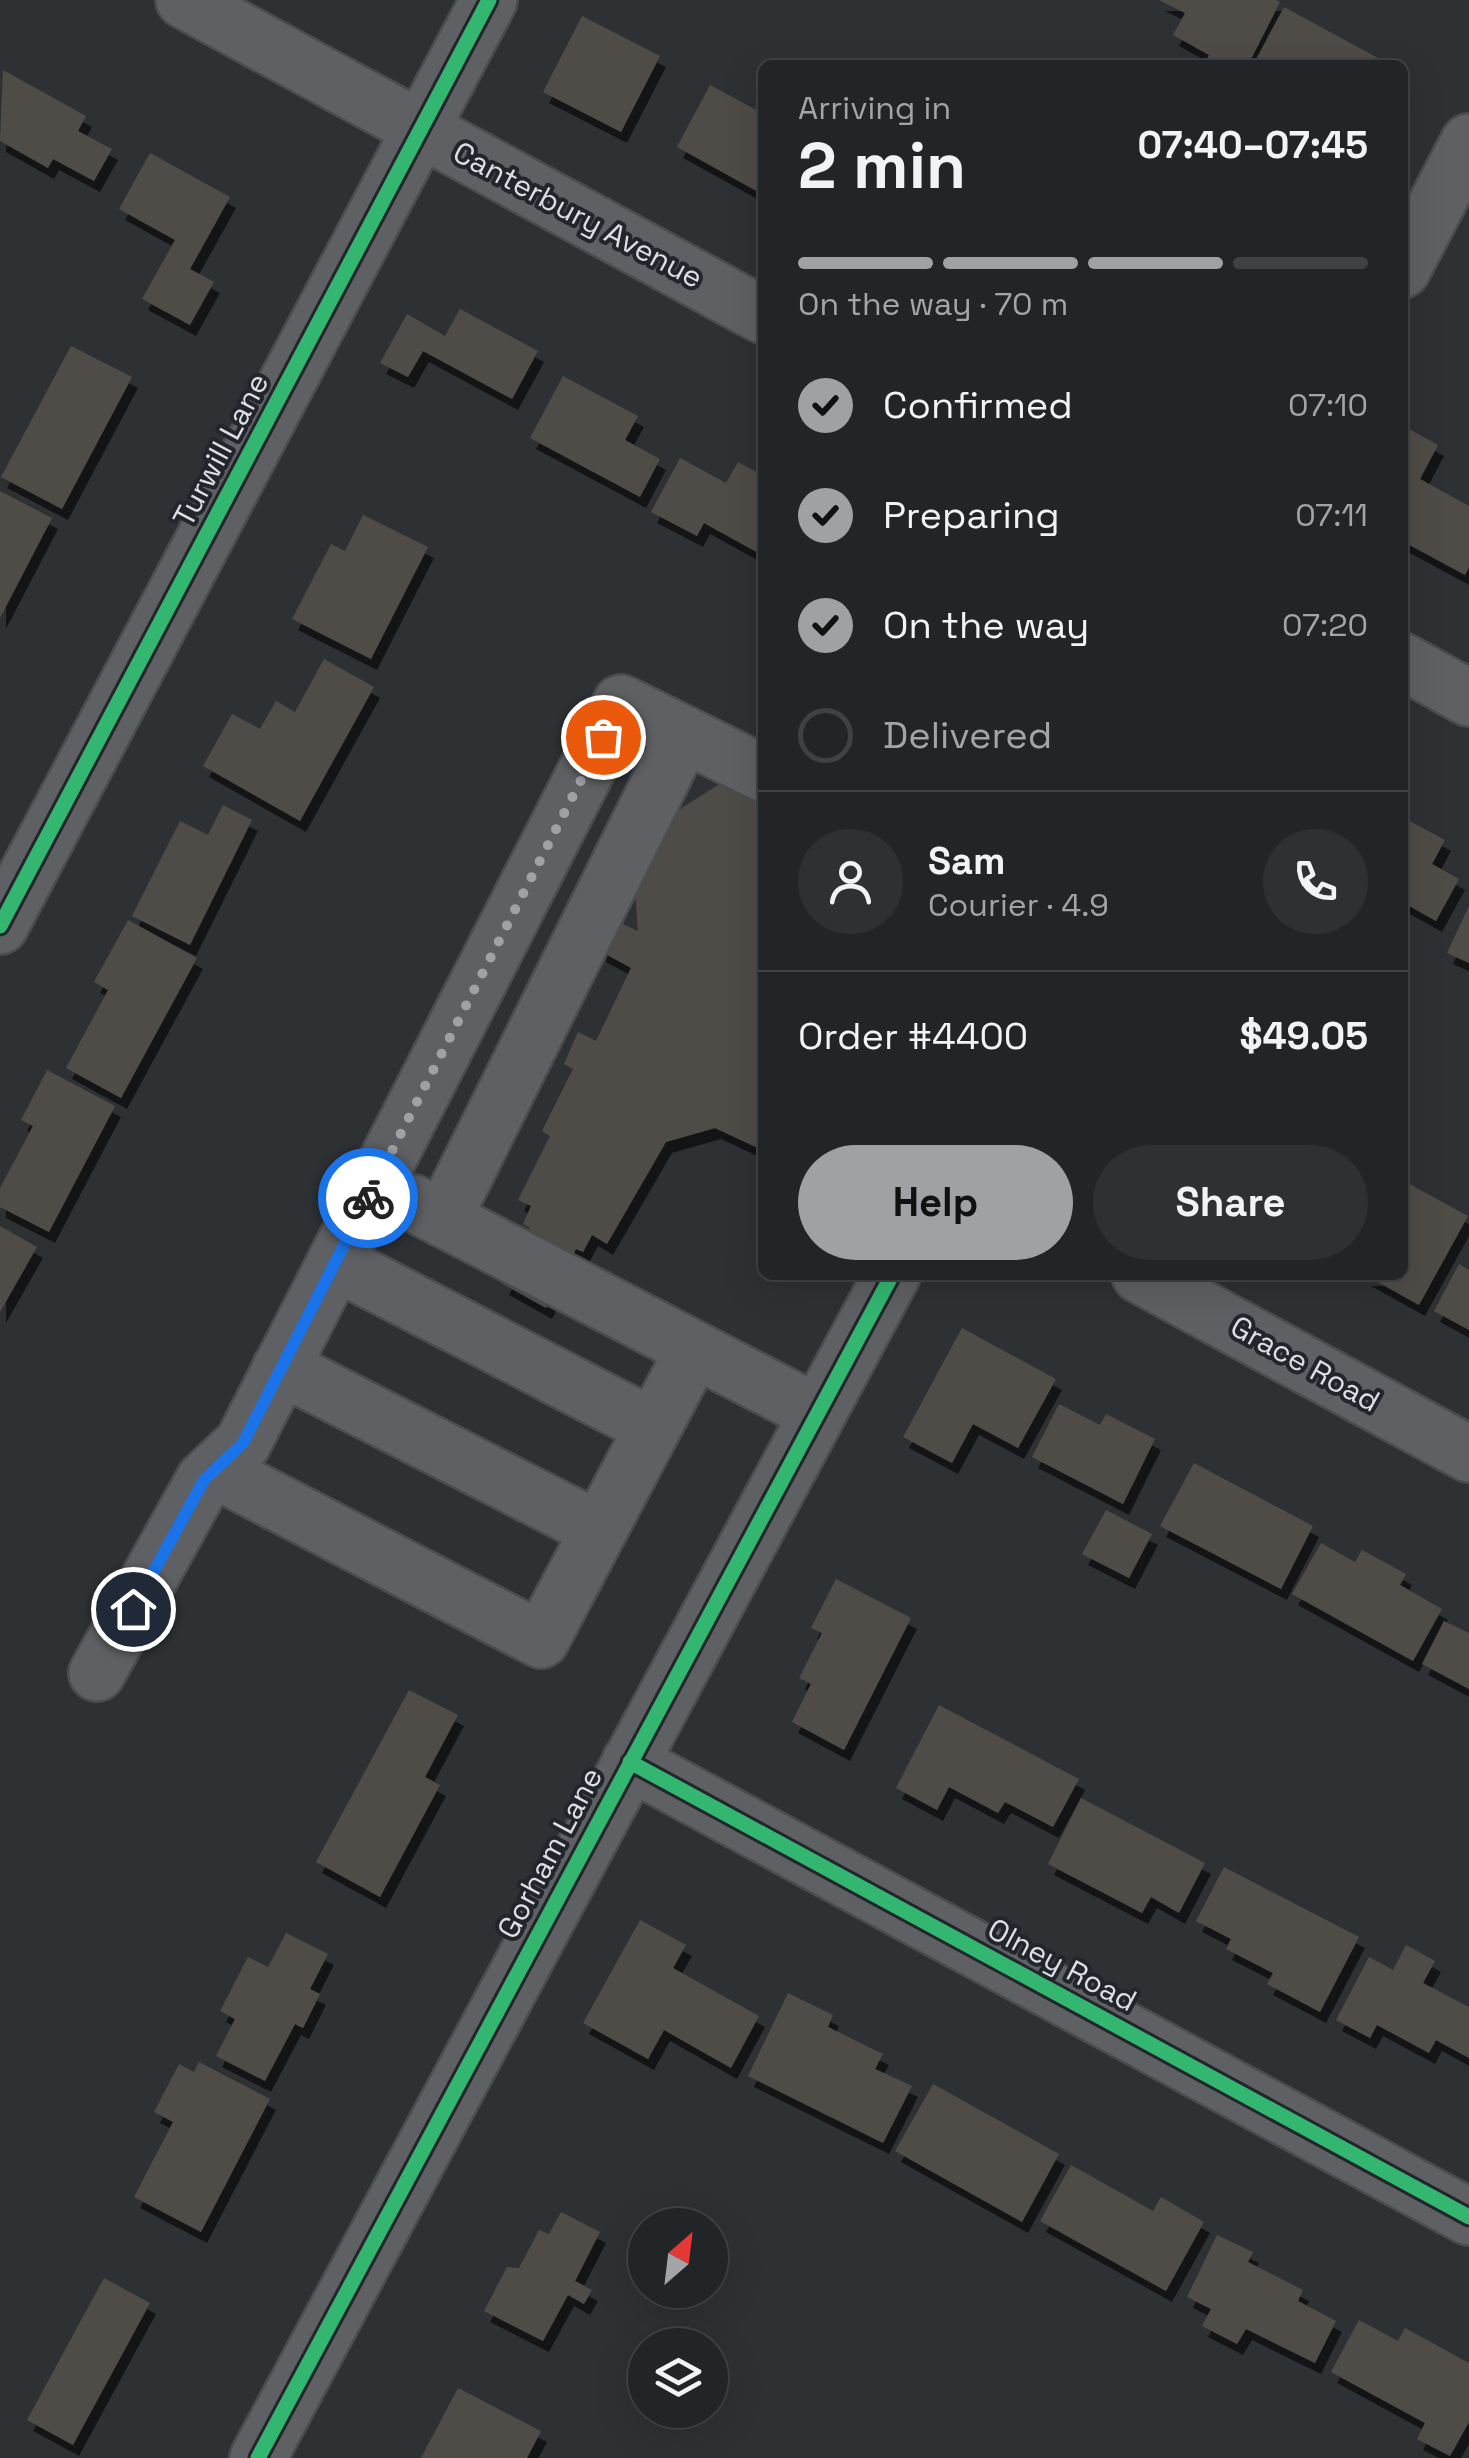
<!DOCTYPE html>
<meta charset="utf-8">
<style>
:root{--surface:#222527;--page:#2e3133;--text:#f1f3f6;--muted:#a2a5a7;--line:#3f4244;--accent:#9fa1a5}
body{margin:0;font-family:"Space Grotesk",sans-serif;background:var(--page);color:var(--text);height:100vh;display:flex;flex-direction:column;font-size:38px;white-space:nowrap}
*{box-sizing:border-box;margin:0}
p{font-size:32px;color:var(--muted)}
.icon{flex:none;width:55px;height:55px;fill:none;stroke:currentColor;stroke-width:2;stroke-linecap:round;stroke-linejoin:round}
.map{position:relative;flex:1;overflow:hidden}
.side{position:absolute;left:758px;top:60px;width:650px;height:1220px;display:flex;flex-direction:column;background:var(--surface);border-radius:15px;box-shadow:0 10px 40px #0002,0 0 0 2px var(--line)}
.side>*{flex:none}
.needle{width:65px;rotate:28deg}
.controls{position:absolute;left:628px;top:2208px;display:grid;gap:20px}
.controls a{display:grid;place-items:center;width:100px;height:100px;border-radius:50%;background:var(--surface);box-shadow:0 10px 40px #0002,0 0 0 2px var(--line);font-size:50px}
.pin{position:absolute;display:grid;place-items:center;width:85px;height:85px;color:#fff;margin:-42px;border:5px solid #fff;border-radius:50%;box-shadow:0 2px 10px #0007}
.courier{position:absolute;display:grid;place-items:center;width:100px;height:100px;margin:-50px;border:8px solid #1a73e8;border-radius:50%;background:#fff;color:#222;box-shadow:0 2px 12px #0007}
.headline em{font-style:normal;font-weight:600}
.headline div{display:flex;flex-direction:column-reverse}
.headline{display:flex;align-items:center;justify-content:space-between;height:170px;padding:0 40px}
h1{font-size:65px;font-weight:600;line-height:75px}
.bar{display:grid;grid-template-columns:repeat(4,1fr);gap:15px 10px;align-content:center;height:120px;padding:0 40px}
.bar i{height:12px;border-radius:8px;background:var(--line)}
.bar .on{background:var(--accent)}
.bar p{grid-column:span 4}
.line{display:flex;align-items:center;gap:25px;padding:0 40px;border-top:2px solid var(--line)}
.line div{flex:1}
.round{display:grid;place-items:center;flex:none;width:105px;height:105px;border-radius:52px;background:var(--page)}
ol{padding:0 40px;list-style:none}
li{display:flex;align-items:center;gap:30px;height:110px}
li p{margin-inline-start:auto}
li .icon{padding:10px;border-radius:50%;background:var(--accent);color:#111;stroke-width:4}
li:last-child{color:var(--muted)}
li i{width:55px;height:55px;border:5px solid var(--line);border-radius:50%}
.primary-button{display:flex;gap:20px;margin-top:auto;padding:20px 40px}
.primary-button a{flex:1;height:115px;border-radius:60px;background:var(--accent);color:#111;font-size:40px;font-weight:600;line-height:115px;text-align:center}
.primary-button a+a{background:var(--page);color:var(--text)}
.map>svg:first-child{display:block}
</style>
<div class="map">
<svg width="1469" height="2458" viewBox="0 0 1469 2458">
<defs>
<filter id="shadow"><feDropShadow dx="6" dy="11" stdDeviation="0" flood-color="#0009"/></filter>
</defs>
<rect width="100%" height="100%" fill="#2e3134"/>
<path fill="#504b47" filter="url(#shadow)" d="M1159 0H1276L1280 2 1248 65H1204L1209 55 1173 35 1185 13Z
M1284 7 1391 65H1257L1254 63Z
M582 16 660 56 621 132 543 92Z
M3 70 86 116 78 131 112 149 94 181 53 159 48 168 0 141Z
M710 85 762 113V194L677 147Z
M150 153 230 197 190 269 214 282 190 325 142 299 175 240 119 209Z
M460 309 538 351 512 399 423 351 408 377 380 363 407 314 445 336Z
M71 346 132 377 62 509 1 477Z
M563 376 638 416 625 440 660 459 640 497 530 438Z
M1402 425 1438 445 1420 479 1469 506V567L1465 575 1402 541Z
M680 458 726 483 738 462 762 475V555L704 523 697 536 651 512Z
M0 491 52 518 0 618Z
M363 515 428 547 371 659 292 619 331 544 345 551Z
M324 659 374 687 300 821 203 766 232 714 260 729 276 701 295 712Z
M721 783 762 804V1145L760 1149 715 1128 666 1142 607 1244 592 1235 583 1252 576 1249 546 1308 503 1284 530 1228 523 1224 531 1206 518 1200 550 1136 542 1131 573 1069 564 1064 578 1032 596 1041 631 968 600 951 610 918 638 931 635 889 674 813Z
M223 805 252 820 190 945 132 916 180 821 208 835Z
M1402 817 1445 840 1432 864 1459 879 1436 921 1402 902Z
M1469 906V963L1447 953Z
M128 920 197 958 121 1098 66 1068 108 990 94 982Z
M47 1070 115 1106 49 1232 0 1207V1188L33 1126 21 1120Z
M1402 1180 1468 1216 1419 1305 1365 1275H1402Z
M0 1226 37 1247 0 1312Z
M1459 1264 1469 1270V1330L1434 1311Z
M962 1328 1056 1379 1018 1448 973 1424 952 1463 903 1437Z
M1059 1404 1100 1425 1106 1414 1155 1439 1123 1504 1032 1457Z
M1194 1463 1313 1526 1281 1589 1160 1526Z
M1106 1510 1152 1534 1129 1578 1082 1554Z
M1321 1543 1355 1562 1362 1550 1406 1574 1400 1585 1442 1609 1413 1661 1292 1594Z
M836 1579 911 1618 844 1750 792 1722 811 1684 799 1678 822 1633 811 1628Z
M1444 1621 1469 1633V1689L1422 1664Z
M409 1690 458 1715 425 1777 440 1785 380 1897 316 1862Z
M939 1705 1079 1779 1053 1827 1005 1802 998 1813 949 1787 937 1810 896 1788Z
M1081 1798 1205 1863 1179 1913 1151 1897 1142 1913 1048 1864Z
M1224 1867 1359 1937 1320 2012 1267 1984 1273 1973 1226 1949 1231 1939 1196 1921Z
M640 1920 686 1945 673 1968 759 2016 731 2068 664 2030 648 2059 583 2023Z
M286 1933 328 1954 310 1989 320 1994 303 2028 295 2024 265 2081 216 2056 235 2019 220 2011 248 1957 268 1967Z
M1406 1945 1435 1961 1423 1983 1469 2007V2058L1436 2040 1429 2053 1377 2025 1370 2038 1336 2020 1369 1957 1393 1970Z
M788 1993 833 2015 828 2027 883 2054 875 2069 912 2086 883 2143 748 2076Z
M199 2062 270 2099 201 2232 134 2197 173 2122 154 2112 179 2064 194 2072Z
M933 2084 1059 2154 1022 2222 895 2151Z
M1071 2165 1153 2211 1161 2197 1204 2222 1166 2291 1040 2221Z
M561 2212 600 2232 575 2281 592 2290 584 2304 568 2295 543 2341 484 2311 507 2267 519 2268 539 2230 549 2234Z
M1217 2235 1253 2252 1248 2262 1303 2290 1298 2301 1336 2321 1315 2363 1246 2329 1237 2344 1202 2326 1211 2309 1187 2297Z
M104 2278 150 2303 73 2445 27 2420Z
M1359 2320 1398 2341 1405 2328 1469 2363V2422L1450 2456 1417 2439 1425 2423 1331 2372Z
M458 2388 541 2431 527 2458H421Z"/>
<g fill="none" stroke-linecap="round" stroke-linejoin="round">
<defs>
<path id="minor" d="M184 0 762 315
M1402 270 1469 142
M1402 661 1469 698
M0 926 489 0
M413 1203 817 1413
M443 1219 684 734
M335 1262 653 1427
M1140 1275 1469 1454
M281 1367 599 1530
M215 1470 541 1640 694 1350
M97 1673 204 1480 243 1443 621 703 762 773
M630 1762 1469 2217
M258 2458 892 1275"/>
</defs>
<use href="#minor" stroke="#4a4d4f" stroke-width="60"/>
<use href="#minor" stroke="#5e6063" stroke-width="55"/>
<defs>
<path id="cycleway" d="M0 926 489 0
M630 1762 1469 2217
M258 2458 892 1275"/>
</defs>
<use href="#cycleway" stroke="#22262c" stroke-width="21"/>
<use href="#cycleway" stroke="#33b770" stroke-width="15"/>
</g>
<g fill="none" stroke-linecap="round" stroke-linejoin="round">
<path stroke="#9fa1a5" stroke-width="10" stroke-dasharray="0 18" d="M368 1198 603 737"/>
<path stroke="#1a73e8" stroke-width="12" d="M133 1609 204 1480 243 1443 368 1198"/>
</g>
<g text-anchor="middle" stroke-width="8" stroke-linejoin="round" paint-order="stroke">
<g font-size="30" fill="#dcdee2" stroke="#22262c">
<text transform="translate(578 215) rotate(28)" y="10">Canterbury Avenue</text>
<text transform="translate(221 450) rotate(-62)" y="10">Turwill Lane</text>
<text transform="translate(1305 1364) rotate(29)" y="10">Grace Road</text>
<text transform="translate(550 1853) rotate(-62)" y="10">Gorham Lane</text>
<text transform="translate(1062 1965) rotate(28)" y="10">Olney Road</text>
</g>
</g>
</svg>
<div class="controls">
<a><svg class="needle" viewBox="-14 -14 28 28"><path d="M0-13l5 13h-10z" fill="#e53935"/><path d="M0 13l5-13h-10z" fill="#a2a5a7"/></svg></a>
<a><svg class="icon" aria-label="layers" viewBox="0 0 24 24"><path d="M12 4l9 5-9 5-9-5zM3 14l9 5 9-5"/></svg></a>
</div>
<div class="pin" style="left:603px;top:737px;background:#ea580c"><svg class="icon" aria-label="bag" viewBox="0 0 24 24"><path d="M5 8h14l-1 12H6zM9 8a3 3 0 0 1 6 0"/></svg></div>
<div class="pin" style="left:133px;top:1609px;background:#1f2937"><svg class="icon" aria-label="home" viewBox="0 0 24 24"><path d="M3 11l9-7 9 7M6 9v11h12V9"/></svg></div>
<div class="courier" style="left:368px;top:1198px"><svg class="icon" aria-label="bike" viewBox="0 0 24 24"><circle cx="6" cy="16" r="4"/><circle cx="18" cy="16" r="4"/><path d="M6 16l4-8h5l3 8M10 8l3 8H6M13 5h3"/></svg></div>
<section class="side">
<div class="headline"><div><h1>2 min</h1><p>Arriving in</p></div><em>07:40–07:45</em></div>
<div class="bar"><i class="on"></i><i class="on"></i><i class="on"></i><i></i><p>On the way · 70 m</p></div>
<ol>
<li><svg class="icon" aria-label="check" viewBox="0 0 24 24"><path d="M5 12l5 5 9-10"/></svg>Confirmed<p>07:10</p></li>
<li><svg class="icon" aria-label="check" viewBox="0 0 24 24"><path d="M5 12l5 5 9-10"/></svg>Preparing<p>07:11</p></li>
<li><svg class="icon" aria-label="check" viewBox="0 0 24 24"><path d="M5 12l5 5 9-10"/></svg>On the way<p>07:20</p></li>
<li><i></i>Delivered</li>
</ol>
<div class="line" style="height:180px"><a class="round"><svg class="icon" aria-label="person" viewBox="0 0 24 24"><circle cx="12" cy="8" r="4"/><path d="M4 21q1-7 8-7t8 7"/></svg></a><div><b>Sam</b><p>Courier · 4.9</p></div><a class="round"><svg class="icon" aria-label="phone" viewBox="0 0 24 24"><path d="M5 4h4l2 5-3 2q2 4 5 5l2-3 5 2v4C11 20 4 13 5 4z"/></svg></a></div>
<div class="line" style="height:130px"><div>Order #4400</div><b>$49.05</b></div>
<div class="primary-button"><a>Help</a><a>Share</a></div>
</section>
</div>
